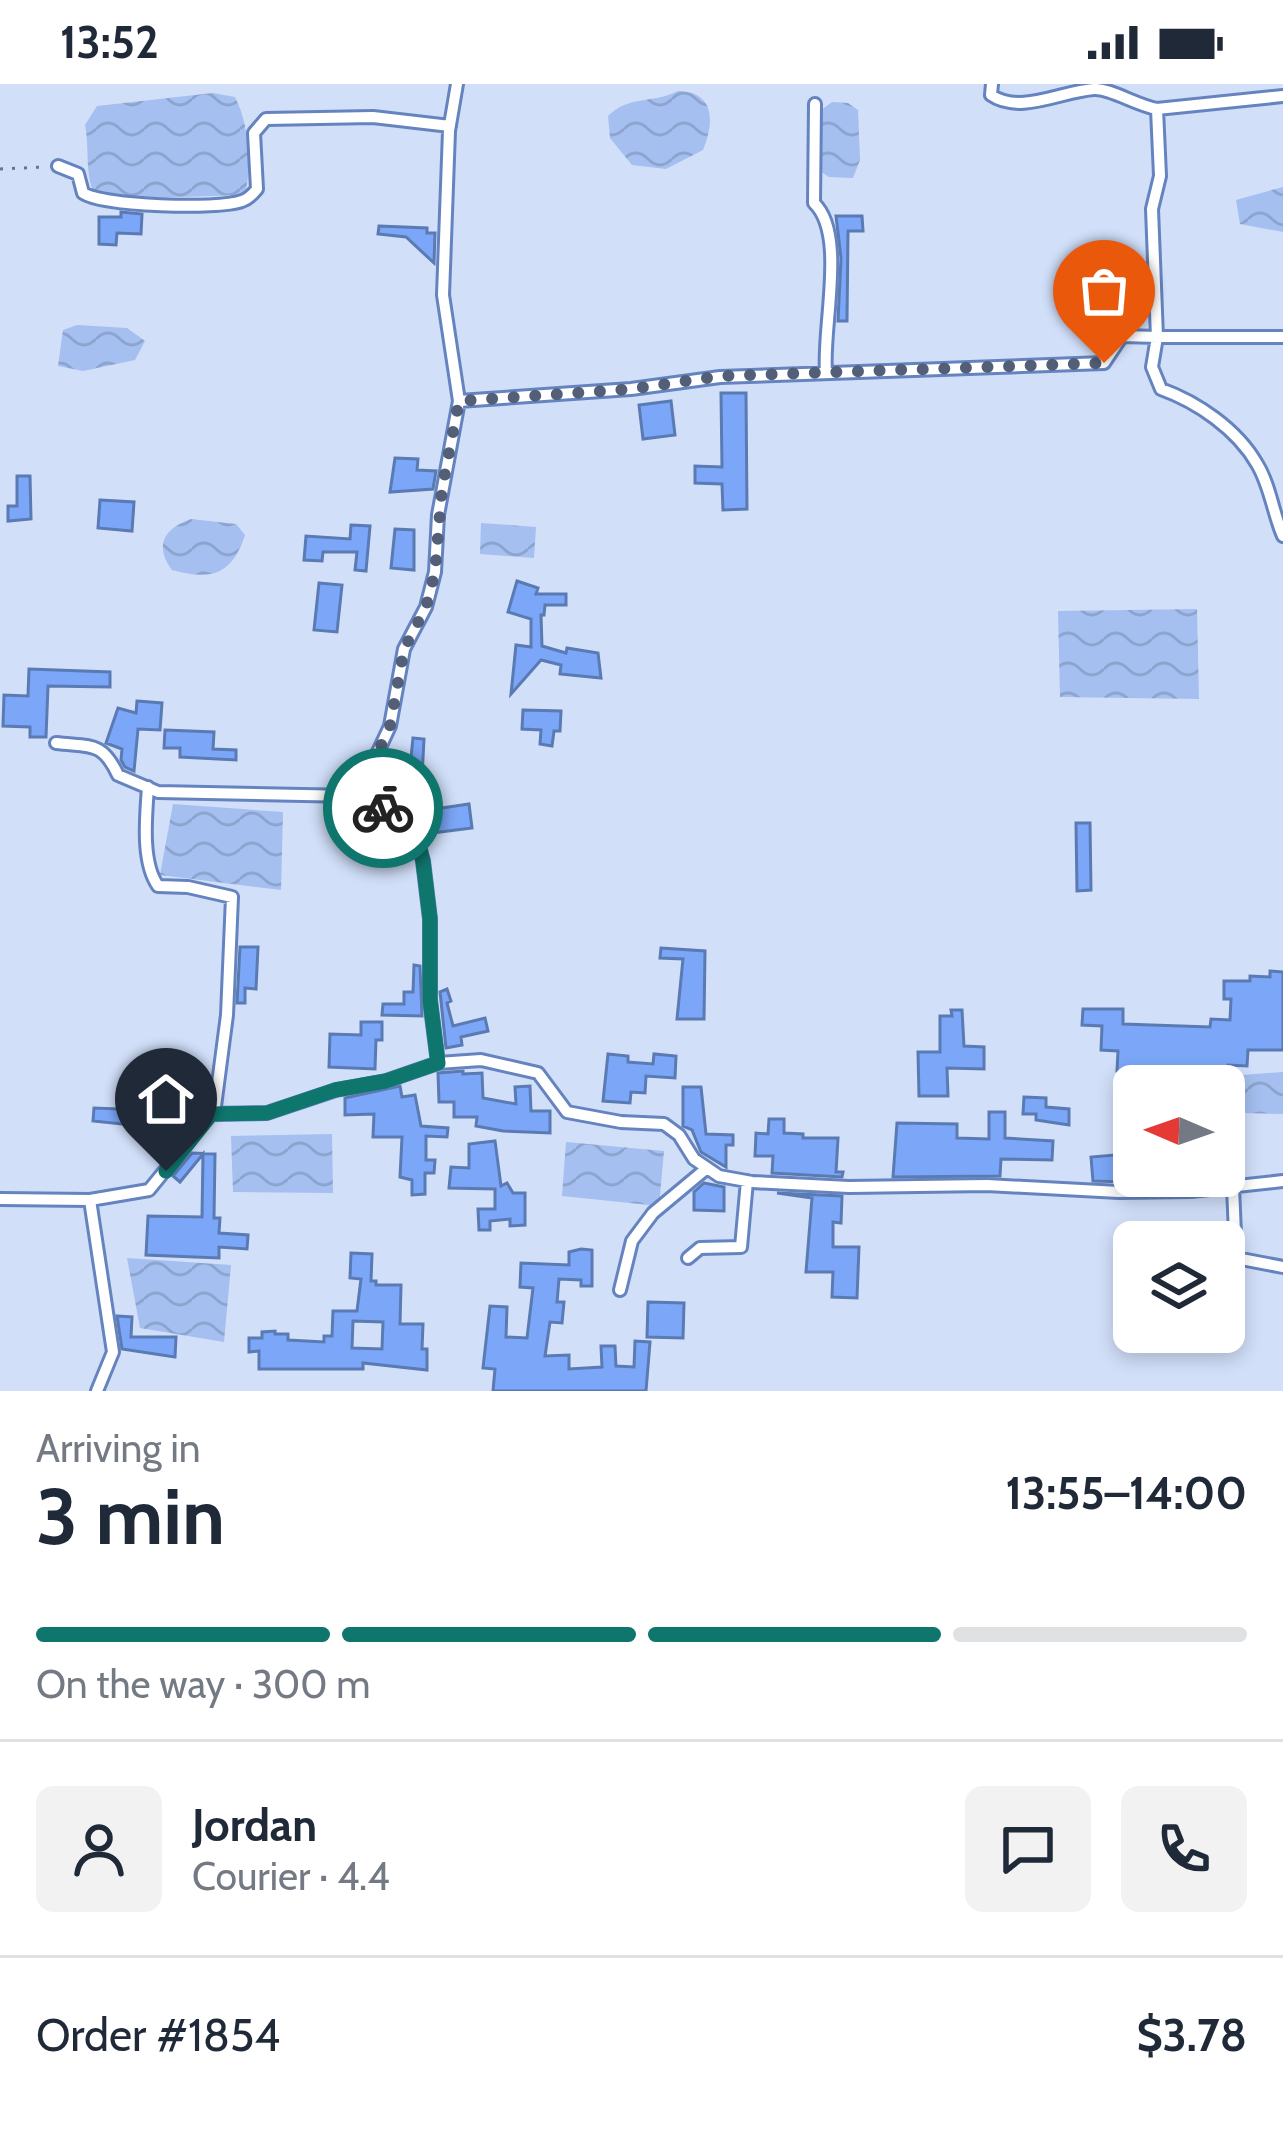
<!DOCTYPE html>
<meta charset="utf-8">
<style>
:root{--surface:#fff;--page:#f2f2f3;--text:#1f2937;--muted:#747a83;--line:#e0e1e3;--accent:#0f766e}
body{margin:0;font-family:Cabin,sans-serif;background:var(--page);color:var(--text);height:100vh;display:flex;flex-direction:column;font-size:45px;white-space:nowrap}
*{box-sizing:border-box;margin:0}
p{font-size:39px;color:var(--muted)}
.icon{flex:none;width:66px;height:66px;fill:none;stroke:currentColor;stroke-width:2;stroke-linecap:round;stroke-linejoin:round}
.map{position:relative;height:1307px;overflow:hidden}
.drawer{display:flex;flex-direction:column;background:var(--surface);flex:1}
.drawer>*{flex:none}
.needle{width:78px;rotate:272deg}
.tools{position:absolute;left:1113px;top:981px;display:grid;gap:24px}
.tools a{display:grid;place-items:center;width:132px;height:132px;border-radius:18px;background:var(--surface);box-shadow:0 6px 18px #0003;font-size:60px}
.pin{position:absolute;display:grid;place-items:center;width:102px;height:102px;color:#fff;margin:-123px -51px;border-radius:50% 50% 50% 0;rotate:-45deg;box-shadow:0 0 12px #0007}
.pin .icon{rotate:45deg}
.courier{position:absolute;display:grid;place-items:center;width:120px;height:120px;margin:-60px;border:9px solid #0f766e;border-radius:50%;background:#fff;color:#222;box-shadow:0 3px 15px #0007}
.headline em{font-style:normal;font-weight:700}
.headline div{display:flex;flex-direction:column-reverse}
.headline{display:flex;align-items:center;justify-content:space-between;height:204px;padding:0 36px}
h1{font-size:78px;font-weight:700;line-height:90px}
.bar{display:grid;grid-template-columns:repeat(4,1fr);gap:18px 12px;align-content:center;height:144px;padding:0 36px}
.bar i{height:15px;border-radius:9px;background:var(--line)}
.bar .active{background:var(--accent)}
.bar p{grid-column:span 4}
.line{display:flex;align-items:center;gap:30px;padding:0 36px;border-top:3px solid var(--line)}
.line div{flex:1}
.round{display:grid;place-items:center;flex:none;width:126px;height:126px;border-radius:18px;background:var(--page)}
.status{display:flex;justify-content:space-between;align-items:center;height:84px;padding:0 60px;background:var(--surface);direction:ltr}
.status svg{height:33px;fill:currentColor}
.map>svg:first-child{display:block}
</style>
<div class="status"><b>13:52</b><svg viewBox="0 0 49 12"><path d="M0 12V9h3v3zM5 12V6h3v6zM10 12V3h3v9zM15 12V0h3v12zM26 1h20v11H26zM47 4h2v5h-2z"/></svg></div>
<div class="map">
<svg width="1283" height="1307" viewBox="0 0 1283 1307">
<defs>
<pattern id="water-waves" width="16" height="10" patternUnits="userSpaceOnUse" patternTransform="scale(3)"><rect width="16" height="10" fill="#a4bff0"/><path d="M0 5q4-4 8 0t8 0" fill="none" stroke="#8ca4ce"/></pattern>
</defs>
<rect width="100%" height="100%" fill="#d1dff9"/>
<path fill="url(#water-waves)" d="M678 7C716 8 714 39 703 66L666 85 632 81 610 54 608 32C629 11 653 20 678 7Z
M213 9 235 13C249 40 252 82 245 111L116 115 95 112C84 87 90 67 85 41L97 22Z
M832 18 848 19 858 26 860 76 853 94 829 93 817 85 820 27Z
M1283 103V148L1240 140 1236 116Z
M77 241 127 244 145 257 135 276 83 287 58 282 63 246Z
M191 435 236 440 245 451C232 491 211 497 172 486 154 462 164 444 191 435Z
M481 439 536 443 534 474 480 470Z
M1197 525 1199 615 1060 613 1058 527Z
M173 720 283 728 281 806 160 791Z
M1283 988V1030L1242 1029V991Z
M332 1050 333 1109 233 1108 231 1052Z
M566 1058 664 1067 659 1122 562 1112Z
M127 1174 231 1181 224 1258 140 1244Z"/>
<path fill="#7ca7f8" stroke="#5a7ab3" stroke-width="3" fill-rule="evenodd" d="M121 128 142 130 141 150 117 149 116 161 99 160V133H121Z
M836 132H862L863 147H848L847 237H838L841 174Z
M379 142 427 144V149H435L434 179 406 153 378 150Z
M721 309H746L747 425 723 426 722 400 695 399V382L722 383Z
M671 317 675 351 643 355 639 321Z
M395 374 418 375 417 386 436 387 433 405 390 408Z
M17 392H30L31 435 8 437V422H17Z
M100 416 134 418 132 447 98 444Z
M351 441 370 442 366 487 355 486 357 468H323L322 477 304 476 306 452 350 455Z
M395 445 414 446V486L391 484Z
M517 497 538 504 536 510H566V521H545L544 531H541L542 562 566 569 567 564 598 569 601 594 560 590 561 581 541 576 511 610 516 561 531 563V535L508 528Z
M319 499 342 501 337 548 314 546Z
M29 585 110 588V603L48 602 46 653H30V643L3 642 4 611 28 612Z
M137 617 162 619 160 646 138 645 134 687 125 683 121 676 122 665 106 659 118 624 136 629Z
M523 626 561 627 560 647H554L552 662 540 660 541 646 522 645Z
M165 646 214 648 213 665 236 666V676L180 673V664H164Z
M413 654 424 655 421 712 399 711 400 692 409 693Z
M469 720 472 744 432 749 428 726Z
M1076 739H1090L1091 806 1077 807Z
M240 863H258L256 905 245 904V919H237Z
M661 864 705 867 704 935H677L683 875 660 874Z
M414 881 420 882 422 932 382 931 383 920H404V908H413Z
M1270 887 1283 888V966H1248L1247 982 1228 981 1225 996 1198 995V1001L1137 1002V994H1128L1127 987H1117L1118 967 1101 966 1102 942 1082 941 1083 925H1123V940L1210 943 1211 935 1230 936 1231 915H1224V897H1250V892L1270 893Z
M447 905 451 917 447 919 453 942 485 934 488 947 461 953 462 961 446 964 440 908Z
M951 926H962L964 962 984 963V985L947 984 948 1012H919L918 968H940V932H952Z
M361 938H382V956H376L375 985 329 983 330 950 361 951Z
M608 970 628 972V978L653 980 654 970 676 972 675 994 646 992 645 1009 631 1008 630 1019 603 1017Z
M463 987V990L482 989 483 1014 516 1020 515 1003 530 1002 531 1027H550V1049L503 1047 476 1042 477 1033H454V1018H439L438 989Z
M121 995H142L141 1023H152L151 1043 93 1037 94 1024 119 1025Z
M400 1002 402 1013 415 1011 421 1042 448 1044 447 1053 426 1052V1076H435L434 1089H425V1110L412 1111V1096L400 1093 402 1053H373L374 1030 345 1031V1014Z
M683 1003H701L706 1050 733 1051V1061H726V1083L701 1068 692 1046 683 1042Z
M1024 1013 1046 1014V1023L1069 1025V1041L1036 1036V1030H1023Z
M989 1028H1005V1054L1053 1057 1052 1076 1001 1075 1000 1092 893 1093 897 1039 957 1040V1054L989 1055Z
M769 1035H784V1049L803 1050V1054H838L836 1088H843L842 1093 772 1089 773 1072H755L756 1049 768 1050Z
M495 1057 501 1102 507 1099 513 1109H525V1141L510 1142V1135L490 1137V1146H479L478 1125H495V1105L449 1104 451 1083 469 1084V1060Z
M192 1069 215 1070 214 1134H220L219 1149 248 1151 247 1165 219 1163V1174L146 1171 148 1132 202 1133 203 1070 180 1098 173 1092Z
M1126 1070 1128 1098 1093 1097 1091 1073Z
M704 1099 724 1103V1127L694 1126V1108Z
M777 1109 842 1112 841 1139 833 1138V1163H859L857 1214 832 1213 833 1188H806L812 1114Z
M581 1165 592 1166V1202H581V1196L559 1195 557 1218H564L562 1239 550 1238 545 1272 569 1271V1285L602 1283 601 1262H615L616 1282 634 1283 635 1257 650 1258 646 1307H493L495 1285 483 1284 490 1222 507 1223 506 1253 527 1254 533 1204 520 1203 521 1179 569 1181V1168Z
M351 1169 372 1170 371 1197H376V1201H401L400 1240H423L422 1265H427V1286L363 1279V1285H259V1267L249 1268V1254H262V1248L275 1247V1250H288V1256L324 1258V1252H332L333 1227H357L361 1195 350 1194ZM353 1237 383 1238 382 1265 352 1264Z
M648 1218 684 1219 683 1254 647 1253Z
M117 1232 132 1233 131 1253H176L175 1273 122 1265Z"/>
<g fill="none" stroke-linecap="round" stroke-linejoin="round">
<defs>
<path id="street" d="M457 0 449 47 443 211 459 317 631 305 720 293 1104 279 1122 252 1157 253 1152 125 1160 92 1157 25C1136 21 1110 4 1094 5 1062 7 1020 31 991 11L992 0
M815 20 814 119C847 150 822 243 826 288
M1157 25 1283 12
M58 82 78 90 83 109C103 122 217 126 242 117 248 115 253 110 257 105L254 49 266 35 373 33 450 42
M1283 253H1157L1152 283 1161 305C1197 318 1237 345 1257 380 1270 401 1273 429 1283 452
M56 659C91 663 102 657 118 691L158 708 352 712 379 708
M148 703C146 732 141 778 158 802L188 803 232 813 227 931 214 1030
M438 979 430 916V835L423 777 417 755 381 722 376 692 377 670 390 642 404 565 426 523 435 488 438 431 459 317
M1233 1103 1236 1174 1283 1183
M0 1115 90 1116 149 1106 211 1030 267 1029 336 1006 386 997 438 979 481 976 538 989 567 1028 621 1038 664 1040 679 1051 694 1075 719 1092 752 1098 849 1103 987 1101 1119 1108 1191 1107 1283 1097
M90 1116 113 1268 97 1307
M688 1174 700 1164 741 1163 747 1097
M620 1206 632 1157 653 1129 707 1084"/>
</defs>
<use href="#street" stroke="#6584bf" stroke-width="16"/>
<path stroke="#67748c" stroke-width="3" stroke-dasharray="3 9" stroke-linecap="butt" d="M0 85 44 83"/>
<use href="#street" stroke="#fff" stroke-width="10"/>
</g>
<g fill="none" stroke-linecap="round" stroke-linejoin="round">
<path stroke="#525f77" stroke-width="12" stroke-dasharray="0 21.6" d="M383 724 376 692 377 670 390 642 404 565 426 523 435 488 442 405 459 317 631 305 720 292 1104 279"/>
<path stroke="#0f766e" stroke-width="15" d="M166 1087 211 1030 267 1029 335 1006 386 997 438 979 430 916V835L423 777 417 755 383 724"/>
</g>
</svg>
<div class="tools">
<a><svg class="needle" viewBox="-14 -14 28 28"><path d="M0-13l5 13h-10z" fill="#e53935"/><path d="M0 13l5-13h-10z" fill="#747a83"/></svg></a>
<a><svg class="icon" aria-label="layers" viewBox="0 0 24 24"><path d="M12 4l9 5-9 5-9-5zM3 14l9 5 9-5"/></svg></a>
</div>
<div class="pin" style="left:1104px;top:279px;background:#ea580c"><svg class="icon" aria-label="bag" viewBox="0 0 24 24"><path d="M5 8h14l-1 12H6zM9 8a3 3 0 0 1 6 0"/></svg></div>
<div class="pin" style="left:166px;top:1087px;background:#1f2937"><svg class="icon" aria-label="home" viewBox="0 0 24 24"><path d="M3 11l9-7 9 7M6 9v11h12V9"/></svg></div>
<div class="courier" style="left:383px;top:724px"><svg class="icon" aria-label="bike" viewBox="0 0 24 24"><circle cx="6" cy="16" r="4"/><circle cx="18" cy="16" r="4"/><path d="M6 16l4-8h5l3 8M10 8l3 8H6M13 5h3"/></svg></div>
</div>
<section class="drawer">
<div class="headline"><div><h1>3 min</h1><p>Arriving in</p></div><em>13:55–14:00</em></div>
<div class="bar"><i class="active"></i><i class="active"></i><i class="active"></i><i></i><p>On the way · 300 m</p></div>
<div class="line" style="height:216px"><a class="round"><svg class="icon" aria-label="person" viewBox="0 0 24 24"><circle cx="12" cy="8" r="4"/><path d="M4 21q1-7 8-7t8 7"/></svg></a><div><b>Jordan</b><p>Courier · 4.4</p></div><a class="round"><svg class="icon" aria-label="chat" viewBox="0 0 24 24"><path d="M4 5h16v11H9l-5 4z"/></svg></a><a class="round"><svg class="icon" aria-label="phone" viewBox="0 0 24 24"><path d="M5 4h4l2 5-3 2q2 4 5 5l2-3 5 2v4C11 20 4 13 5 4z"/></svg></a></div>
<div class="line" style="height:156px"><div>Order #1854</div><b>$3.78</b></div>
</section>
